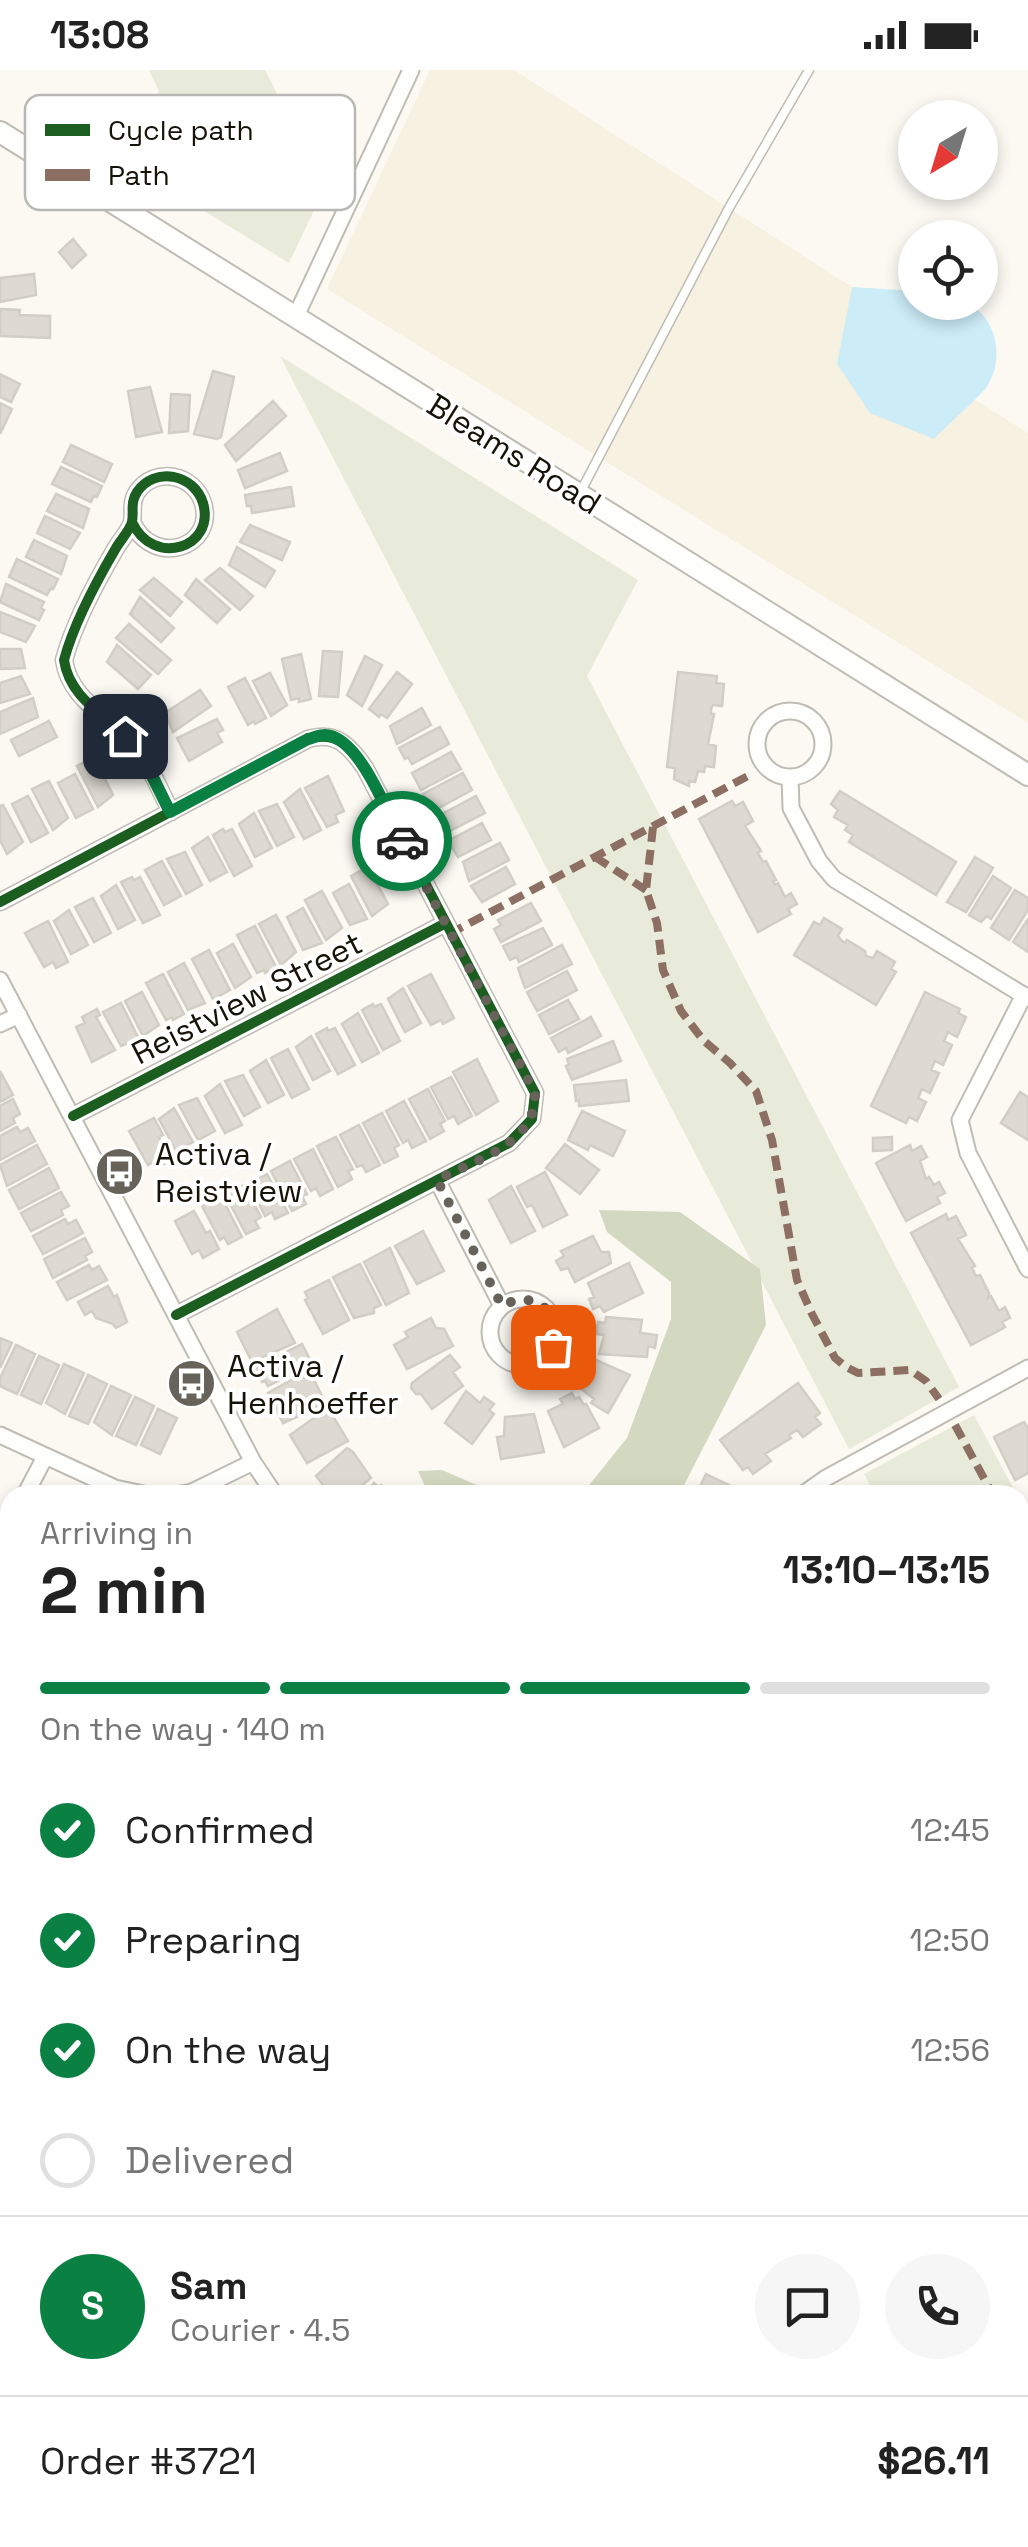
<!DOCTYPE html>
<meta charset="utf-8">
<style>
:root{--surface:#fff;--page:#f6f6f6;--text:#222;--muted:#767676;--line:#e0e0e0;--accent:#0b8043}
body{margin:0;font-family:"Space Grotesk",sans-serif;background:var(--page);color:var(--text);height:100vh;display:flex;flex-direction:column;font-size:38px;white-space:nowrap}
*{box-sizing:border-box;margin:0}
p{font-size:32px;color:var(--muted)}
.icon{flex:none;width:55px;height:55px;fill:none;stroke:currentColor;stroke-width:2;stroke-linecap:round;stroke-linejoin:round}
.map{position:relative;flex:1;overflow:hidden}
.drawer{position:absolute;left:0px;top:1415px;width:1030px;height:1062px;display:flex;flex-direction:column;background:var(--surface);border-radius:30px 30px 0 0;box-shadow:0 5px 15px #0003}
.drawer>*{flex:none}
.needle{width:65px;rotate:218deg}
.controls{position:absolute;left:898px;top:30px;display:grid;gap:20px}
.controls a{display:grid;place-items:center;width:100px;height:100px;border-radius:50%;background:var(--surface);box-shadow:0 5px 15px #0003;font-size:50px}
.pin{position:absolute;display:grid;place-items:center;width:85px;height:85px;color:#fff;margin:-42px;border-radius:20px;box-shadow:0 5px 15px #0006}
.courier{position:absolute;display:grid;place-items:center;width:100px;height:100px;margin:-50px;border:8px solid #0b8043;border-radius:50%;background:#fff;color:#222;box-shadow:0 2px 12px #0007}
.head em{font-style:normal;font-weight:800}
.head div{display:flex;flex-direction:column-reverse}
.head{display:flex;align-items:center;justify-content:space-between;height:170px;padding:0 40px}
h1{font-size:65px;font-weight:800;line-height:75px}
.bar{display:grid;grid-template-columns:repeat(4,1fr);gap:15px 10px;align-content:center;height:120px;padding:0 40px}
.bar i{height:12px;border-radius:8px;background:var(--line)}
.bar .active{background:var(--accent)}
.bar p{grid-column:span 4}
.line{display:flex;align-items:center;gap:25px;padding:0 40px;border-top:2px solid var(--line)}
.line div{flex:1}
.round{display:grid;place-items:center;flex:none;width:105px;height:105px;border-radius:52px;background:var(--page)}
ol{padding:0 40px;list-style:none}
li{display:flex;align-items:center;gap:30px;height:110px}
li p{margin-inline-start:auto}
li .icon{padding:10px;border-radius:50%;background:var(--accent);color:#fff;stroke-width:4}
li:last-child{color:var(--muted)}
li i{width:55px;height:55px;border:5px solid var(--line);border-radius:50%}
.status{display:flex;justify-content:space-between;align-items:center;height:70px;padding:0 50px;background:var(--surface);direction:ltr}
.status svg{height:28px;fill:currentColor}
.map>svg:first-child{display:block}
</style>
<div class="status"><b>13:08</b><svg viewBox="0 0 49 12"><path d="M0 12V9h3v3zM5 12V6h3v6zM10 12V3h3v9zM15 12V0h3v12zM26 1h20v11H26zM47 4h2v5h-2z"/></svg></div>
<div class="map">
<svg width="1028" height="2477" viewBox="0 0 1028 2477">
<rect width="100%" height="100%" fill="#fbf9f2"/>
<path fill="#f7f1e2" d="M430 0H514L852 217 838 294 934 369 973 328 1028 363V653L327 219Z"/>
<path fill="#e8ebda" d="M149 0H265L325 117 289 193 123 91 159 21Z
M280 286 638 510 587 606 959 1317 849 1379Z
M974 1345 1017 1425H875L864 1404Z
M1020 1430 1028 1445V1553L1020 1558Z
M1028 1601V1726L1020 1711V1605Z"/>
<path fill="#d3d8c0" d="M599 1140 680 1142 760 1199 766 1255 679 1425H581L627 1368 671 1249V1212L607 1162Z
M442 1400 500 1425H429L418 1401Z"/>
<path fill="#ccecf7" d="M852 217 915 221V232C929 232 950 229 963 232 998 243 1006 293 985 319 970 336 950 352 934 369L870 343 837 294Z"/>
<path fill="#dedad2" stroke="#d1cec5" stroke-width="2.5" d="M73 169 86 185 72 198 59 182Z
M34 204 36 225 0 232V208Z
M0 239 20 240 19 245 50 246V268L0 266Z
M213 301 234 307 221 367 217 369 194 364Z
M0 304 20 314 11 332 0 327Z
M150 317 162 362 136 367 128 321Z
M171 324 190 325 188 361 169 363Z
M273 331 286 346 236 391 225 375Z
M0 333 12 339 0 364Z
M71 375 112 394 104 412 63 392Z
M280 383 287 401 245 418 238 400Z
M61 397 102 416 97 427 94 426 91 432 52 414Z
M291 417 294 436 252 443 251 436H247L245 425Z
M56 424 89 439 83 458 47 441Z
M45 446 80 463 70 479 37 463Z
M250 455 290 472 282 490 240 472Z
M34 470 67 486 61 504 26 487Z
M237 477 275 501 265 517 229 495Z
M17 489 58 509 53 519 51 518 47 525 9 507Z
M220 498 253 526 240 540 205 510Z
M154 508 182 532 170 546 140 520Z
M196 509 230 539 217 553 185 525Z
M6 514 44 532 41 538 44 540 39 550 0 532Z
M140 527 174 558 161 572 130 544Z
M0 542 35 556 26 572 0 562Z
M129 554 171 590 158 604 116 568Z
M117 575 151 605 138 619 107 592Z
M0 579H21L25 598 0 599Z
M323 581 342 582 338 627 319 626Z
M301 584 311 629 299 632V628L291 630 282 589Z
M365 586 382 595 362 636 347 625Z
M397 602 412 614 387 648 381 644 379 647 369 639Z
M678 602 717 606 716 613 724 614 722 636 713 635 711 639V644H714L708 674 716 676 714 697 705 696 704 702 698 701 695 712 689 711V716L674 709 675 698 667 697Z
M270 603 287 635 271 646 253 611Z
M21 606 30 624 0 633V613Z
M245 608 266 648 255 654 254 651 248 655 228 617Z
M200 620 211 636 173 662 165 643Z
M33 628 38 647 0 664V642Z
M422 638 431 655 397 674 390 656Z
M217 649 223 660 217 663 222 672 189 691 177 668Z
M49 651 57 667 19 686 11 670Z
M440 657 449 674 412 694 408 687 405 689 399 678Z
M451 682 461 699 421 720 412 703Z
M94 687 113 725 98 737 77 696Z
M463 703 472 720 433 741 423 724Z
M75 704 93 739 76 748 58 713Z
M328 706 344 741 335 745 338 752 327 757 305 718Z
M49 711 68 748 53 760 32 719Z
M300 719 321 760 304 769 284 732Z
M840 721 956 792 936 825 849 772 853 765 845 760 848 755 834 747 838 740 831 734Z
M28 726 48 763 31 772 12 734Z
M476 726 485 743 444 764 438 746Z
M732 731 735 736 743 732 753 751 745 756 761 781 758 783 763 792 766 791 776 810 773 811 775 815 778 813 785 827 791 823 797 834 788 839 791 844 758 862 699 749Z
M277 734 294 767 277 776 259 741Z
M3 735 23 772 7 784 0 770V736Z
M254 743 272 778 255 787 239 754Z
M482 753 491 770 458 787 448 771Z
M223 759 225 762 232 759 252 796 234 806 213 765Z
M208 767 227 802 210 811 192 778Z
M500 773 509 790 469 811 463 792Z
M185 782 202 815 186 824 167 789Z
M975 787 993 798 966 842 947 832Z
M162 791 181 826 164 835 145 800Z
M368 797 388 834 372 846 351 806Z
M506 797 515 814 482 832 471 816Z
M993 806 1011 818 991 849 987 846 981 852 969 845Z
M132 807 134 810 140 807 160 845 143 853 121 812Z
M349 814 367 849 350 855 333 823Z
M116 815 135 850 118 859 101 826Z
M1015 820 1028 828V840L1009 870 991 858Z
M322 821 342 858 326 870 305 830Z
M93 828 111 863 94 872 75 837Z
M531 833 541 851 501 872 494 859 501 855 498 850Z
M303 838 322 873 303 880 287 847Z
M69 840 88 875 71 884 54 851Z
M276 845 296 882 281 895 259 854Z
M824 848 842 859 838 866 841 870 845 873 847 870 865 881 866 886 873 888 877 881 895 892 891 899 896 902 876 935 794 885 814 852 820 855Z
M1028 849V882L1013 872Z
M48 851 68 892 56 898 53 892 44 897 25 863Z
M255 856 276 897 265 903 264 900 257 903 237 865Z
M543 858 552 875 519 892 517 887 510 890 503 876Z
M233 874 251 907 235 918 217 883Z
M562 875 572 894 525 918 518 898Z
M209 880 230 920 213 929 192 889Z
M184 893 205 933 188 940 168 902Z
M567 901 577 920 537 941 527 922Z
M163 904 184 944 173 950 172 947 166 950 146 913Z
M431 904 454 948 443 954 441 950 431 955 408 916Z
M403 918 421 953 405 962 388 929Z
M142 922 159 955 143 966 125 931Z
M925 922 960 939 958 943 966 947 957 967 948 962 944 971 952 975 943 995 935 991 931 1000 939 1003 930 1023 922 1019 918 1028 926 1032 917 1051 909 1047 906 1053 871 1036Z
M568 930 579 949 549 964 539 945Z
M121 933 139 969 121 976 103 942Z
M373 934 374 937 381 934 400 971 383 980 362 940Z
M97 939 100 945 96 947 115 980 92 992 76 957 85 953 82 947Z
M358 943 379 983 362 992 342 954Z
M591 947 601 966 568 983 566 978 559 982 551 968Z
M327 958 328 961 335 958 355 995 338 1004 316 964Z
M311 966 330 1001 313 1010 296 977Z
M613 971 621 991 572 1010 566 996 569 994 567 989Z
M288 979 309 1019 292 1028 271 988Z
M477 989 498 1031 476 1045 453 1002Z
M266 990 284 1025 268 1033 250 1001Z
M0 1001 13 1025 0 1032Z
M243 1005 260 1037 244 1046 225 1011Z
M451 1007 472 1046 458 1054 454 1046 448 1049 431 1017Z
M626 1010 629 1031 579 1036V1030L576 1031 574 1015Z
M220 1014 242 1055 225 1063 205 1026Z
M428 1019 445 1051 440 1054 444 1061 430 1069 409 1029Z
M1020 1022 1028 1027V1070L1001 1053Z
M197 1028 215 1061 198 1070 179 1035Z
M13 1029 20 1044 13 1048 15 1053 0 1061V1036Z
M404 1031 426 1071 412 1078 408 1070 403 1073 386 1041Z
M174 1038 193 1072 176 1081 159 1049Z
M582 1041 625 1061 613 1086 590 1075 588 1080 568 1070Z
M382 1043 399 1075 394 1078 398 1086 384 1093 363 1053Z
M154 1048 163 1065 159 1067 171 1090 160 1096 157 1090 148 1095 129 1061Z
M359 1055 380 1095 366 1102 362 1095 357 1097 340 1065Z
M17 1057 20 1062 28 1058 35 1071 0 1090V1066Z
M336 1067 353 1099 348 1101 352 1109 338 1117 317 1076Z
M892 1067V1080L873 1081V1068Z
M565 1074 599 1100 580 1124 546 1098Z
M37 1075 47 1094 7 1116 0 1095Z
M910 1075 912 1081 921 1076 927 1087 920 1091 926 1109 929 1107 934 1115 939 1112 945 1123 937 1127 940 1133 906 1151 876 1093Z
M313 1079 333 1119 320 1126 316 1118 311 1121 294 1089Z
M290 1091 307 1124 302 1126 306 1134 292 1141 271 1101Z
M49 1098 59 1118 19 1139 9 1120Z
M545 1102 567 1145 543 1157 532 1135 527 1137 517 1117Z
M267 1104 288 1143 275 1149 272 1142 265 1146 249 1114Z
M244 1115 261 1147 255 1151 259 1158 246 1164 225 1124Z
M511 1116 535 1161 511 1173 489 1130Z
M61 1122 69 1136 61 1140 63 1145 31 1161 21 1143Z
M221 1126 242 1167 228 1174 224 1167 220 1170 202 1136Z
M194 1141 206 1163 210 1161 219 1179 203 1188 199 1180 192 1184 175 1151Z
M946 1144 948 1150 956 1146 966 1165 958 1169 975 1196 972 1198 976 1206 980 1205 989 1223 988 1228 991 1226 999 1241 1005 1237 1010 1248 1002 1252 1005 1257 1002 1259 971 1275 911 1163Z
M65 1149 68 1154 76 1150 83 1163 43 1184 33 1166Z
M423 1161 444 1201 417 1214 395 1176Z
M593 1166 601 1182H609L611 1193 575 1212 568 1198 561 1200 556 1191 564 1186 561 1181Z
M85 1168 92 1182 85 1186 87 1190 53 1208 44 1189Z
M390 1178 409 1223 386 1235 364 1192Z
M629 1193 643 1223 604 1242 600 1236 593 1239 589 1229 594 1227 588 1213Z
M360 1194 381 1235 374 1238V1243L354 1248 333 1207Z
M89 1195 92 1200 99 1196 107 1210 67 1230 57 1212Z
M329 1210 349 1250 323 1264 305 1230 308 1228 305 1222Z
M108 1216 114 1227 117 1225 127 1252 116 1258 113 1254 96 1248 92 1241 85 1245 78 1232Z
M277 1239 295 1273 252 1292 237 1262Z
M606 1247 642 1250 640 1263 657 1265 655 1278 648 1276 647 1287 599 1284 604 1265 596 1264 598 1252 605 1253Z
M431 1248 436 1258 444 1259 453 1276 407 1299 394 1275 408 1267 405 1262Z
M0 1268 12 1273 0 1298Z
M302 1274 312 1293 268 1316 265 1311 262 1312 255 1298Z
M16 1275 35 1284 17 1324 0 1316V1308Z
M450 1285 460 1297 453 1302 463 1316 432 1339 421 1324H416L411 1318 412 1313Z
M39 1286 59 1295 41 1334 21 1325Z
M596 1290 630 1305 608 1343 591 1333 594 1329 580 1318Z
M64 1294 84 1303 65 1344 46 1333Z
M309 1300 326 1334 283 1353 268 1323Z
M88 1305 107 1314 88 1354 69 1346Z
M798 1313 820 1343 815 1347 821 1354 803 1367 797 1360 789 1365 791 1368 765 1384 771 1391 753 1404 748 1397 743 1400 720 1370Z
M111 1316 131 1325 112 1365 94 1352Z
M466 1321 480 1333 484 1327 494 1334 489 1340 494 1344 472 1374 445 1353Z
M572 1323 575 1329 579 1327 584 1335 586 1334 599 1358 564 1377 548 1341 563 1334 560 1329Z
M135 1327 154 1336 136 1375 116 1366Z
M328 1338 348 1371 307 1393 290 1365Z
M158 1339 177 1348 160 1384 141 1375Z
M534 1344 544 1382 501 1389 497 1367 504 1366 505 1347Z
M1024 1352 1028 1358V1403L1015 1410 994 1367Z
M347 1378 353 1382 371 1408 351 1424 331 1425 316 1406Z
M706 1404 741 1421 740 1425H696Z
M374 1413 379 1417 381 1415 391 1424 363 1425Z
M10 1570V1606L0 1613V1577Z
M2 1805 10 1808V1839L2 1855Z
M1020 1833 1028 1850V1870L1020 1874Z
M1028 1882V1921L1020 1924V1885Z
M1028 1930V1969L1020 1971V1932Z
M1028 1977V2014L1020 2015V1978Z
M1020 2021H1028V2058L1020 2059Z
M1020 2173 1028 2177V2200L1020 2196Z
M1020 2203 1028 2207V2229L1020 2225Z
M1020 2234 1028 2238 1026 2262 1020 2259Z
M6 2236 10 2238V2296L0 2291V2237L4 2239Z
M0 2387 10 2392V2468H104L92 2469 88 2477H0Z
M414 2468H437L433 2477H410Z
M445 2468H466L464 2477H442Z
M472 2468H494L492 2477H470Z
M499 2468H521L519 2477H498Z
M526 2468H542L541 2474 546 2477H525Z
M630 2468H646V2475L652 2477H631Z
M656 2468H678L679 2477H658Z
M704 2468 706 2477H686L684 2470Z
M718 2468H734L737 2477H715L714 2474 719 2472Z
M741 2468H764L767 2477H744Z
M773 2468H795L799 2477H776Z
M806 2468H830L834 2477H811Z"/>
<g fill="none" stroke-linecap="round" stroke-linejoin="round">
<defs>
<path id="service" d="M581 421 729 138 809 0
M1020 2088 1028 2092"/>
<path id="minor" d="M296 246 411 0
M132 452C153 498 216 478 203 433 194 404 155 396 137 422 130 433 134 441 132 452 130 460 120 471 116 478 96 512 74 553 64 590 70 632 113 648 137 679 151 697 160 721 171 742
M757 674a33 33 0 1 1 66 0a33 33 0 1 1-66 0Z
M790 707 791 738 819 791 834 809 1028 928
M0 832 308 669C336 661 349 675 365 698L535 1023 532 1049 509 1073 176 1245
M0 910 253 1392 275 1425
M1024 925 960 1050 968 1083 1028 1199
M0 954 19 945
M73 1046 444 854
M437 1110 502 1236
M490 1262a33 33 0 1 1 66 0a33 33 0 1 1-66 0Z
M0 1365 115 1418 148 1425
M25 1425 45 1387
M175 1425 192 1422 253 1392
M802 1425 826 1408 1028 1298
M1020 1574 1028 1569
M0 1904 10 1909
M0 2058 10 2037
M0 2181 10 2186
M1020 2306 1028 2310
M214 2477 219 2468"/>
<path id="secondary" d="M0 62 1028 705"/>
</defs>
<use href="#service" stroke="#bfbcb4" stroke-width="11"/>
<use href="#minor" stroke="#bfbcb4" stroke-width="19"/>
<use href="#secondary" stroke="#bfbcb4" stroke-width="24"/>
<use href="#service" stroke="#fefefd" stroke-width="8"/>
<use href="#minor" stroke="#fefefd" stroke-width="15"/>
<use href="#secondary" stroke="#fefefd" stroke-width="20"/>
<path stroke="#8d6e63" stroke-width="8" stroke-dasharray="15 8" stroke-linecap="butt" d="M653 757 646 820 657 853 663 900 681 941 703 970 730 993 756 1021 772 1070 797 1210 812 1244 835 1288 846 1297 858 1303 910 1300 926 1311 939 1329
M595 787 646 820
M449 864 748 706
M955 1355 993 1425
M1020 1476 1028 1491
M238 2477 242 2468"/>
<defs>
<path id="cycleway" d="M132 452C153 498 216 478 203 433 194 404 155 396 137 422 130 433 134 441 132 452 130 460 120 471 116 478 96 512 74 553 64 590 70 632 113 648 137 679 151 697 160 721 171 742
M0 832 308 669C336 661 349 675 365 698L535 1023 532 1049 509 1073 176 1245
M73 1046 444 854"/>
</defs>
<use href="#cycleway" stroke="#fff" stroke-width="16"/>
<use href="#cycleway" stroke="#1b5e20" stroke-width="10"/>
</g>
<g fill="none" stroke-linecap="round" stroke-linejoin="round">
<path stroke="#67635a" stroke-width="10" stroke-dasharray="0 18" d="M402 771 535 1023C537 1074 475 1090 437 1110L502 1236C534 1218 563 1242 553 1277"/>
<path stroke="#0b8043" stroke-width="12" d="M125 666 140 682 170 742 308 669C313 668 318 665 324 665 358 664 388 744 402 771"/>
</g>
<defs>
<symbol id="bus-disc" viewBox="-11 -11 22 22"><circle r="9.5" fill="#67635a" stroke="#fff"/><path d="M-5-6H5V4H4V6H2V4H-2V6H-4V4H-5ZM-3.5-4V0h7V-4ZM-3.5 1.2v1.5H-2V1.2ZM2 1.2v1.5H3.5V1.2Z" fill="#fff"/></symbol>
</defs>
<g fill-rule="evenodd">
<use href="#bus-disc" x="92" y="1074" width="55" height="55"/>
<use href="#bus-disc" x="164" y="1286" width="55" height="55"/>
</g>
<g text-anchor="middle" stroke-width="8" stroke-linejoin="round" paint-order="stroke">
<g font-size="32" fill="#171208" stroke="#fff">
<text transform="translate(514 384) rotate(32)" y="11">Bleams Road</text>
<text transform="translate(247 928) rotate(-27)" y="11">Reistview Street</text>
</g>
<g font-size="32" fill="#171208" stroke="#fff" text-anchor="start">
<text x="155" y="1095">Activa /<tspan x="155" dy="37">Reistview</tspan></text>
<text x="227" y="1307">Activa /<tspan x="227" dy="37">Henhoeffer</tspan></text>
</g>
</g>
<rect x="25" y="25" width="330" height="115" rx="15" fill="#fff" stroke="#b9b8b5" stroke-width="2.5"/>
<rect x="45" y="54" width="45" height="12" fill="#1b5e20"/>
<rect x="45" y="99" width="45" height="12" fill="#8d6e63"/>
<g font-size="28" fill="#171208">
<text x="108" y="70">Cycle path</text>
<text x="108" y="115">Path</text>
</g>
</svg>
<div class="controls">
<a><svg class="needle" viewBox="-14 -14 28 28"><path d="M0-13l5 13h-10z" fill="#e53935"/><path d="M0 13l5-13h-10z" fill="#767676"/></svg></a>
<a><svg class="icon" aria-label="locate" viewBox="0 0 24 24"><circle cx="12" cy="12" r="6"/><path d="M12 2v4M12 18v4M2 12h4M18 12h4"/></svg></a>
</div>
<div class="pin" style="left:553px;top:1277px;background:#ea580c"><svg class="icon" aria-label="bag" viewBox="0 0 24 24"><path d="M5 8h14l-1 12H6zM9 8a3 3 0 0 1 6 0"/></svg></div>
<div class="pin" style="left:125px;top:666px;background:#1f2937"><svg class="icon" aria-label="home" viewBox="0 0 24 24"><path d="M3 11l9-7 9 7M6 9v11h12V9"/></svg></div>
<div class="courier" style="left:402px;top:771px"><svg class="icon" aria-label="car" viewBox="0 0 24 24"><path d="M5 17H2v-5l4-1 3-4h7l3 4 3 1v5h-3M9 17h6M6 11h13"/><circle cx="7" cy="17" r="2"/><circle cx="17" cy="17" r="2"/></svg></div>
<section class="drawer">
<div class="head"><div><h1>2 min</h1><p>Arriving in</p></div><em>13:10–13:15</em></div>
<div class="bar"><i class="active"></i><i class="active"></i><i class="active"></i><i></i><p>On the way · 140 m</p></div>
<ol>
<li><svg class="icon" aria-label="check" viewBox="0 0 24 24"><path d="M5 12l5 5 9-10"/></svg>Confirmed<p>12:45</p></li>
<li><svg class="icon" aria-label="check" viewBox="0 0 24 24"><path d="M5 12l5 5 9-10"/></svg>Preparing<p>12:50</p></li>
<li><svg class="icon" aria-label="check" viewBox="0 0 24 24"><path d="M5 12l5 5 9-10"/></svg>On the way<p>12:56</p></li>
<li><i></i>Delivered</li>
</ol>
<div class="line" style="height:180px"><b class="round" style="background:var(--accent);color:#fff">S</b><div><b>Sam</b><p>Courier · 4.5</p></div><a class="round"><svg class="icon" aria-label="chat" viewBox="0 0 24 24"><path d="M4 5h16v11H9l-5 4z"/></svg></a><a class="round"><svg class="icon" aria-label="phone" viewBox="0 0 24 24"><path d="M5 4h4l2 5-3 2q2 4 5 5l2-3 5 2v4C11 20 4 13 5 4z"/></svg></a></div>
<div class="line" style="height:130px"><div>Order #3721</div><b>$26.11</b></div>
</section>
</div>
